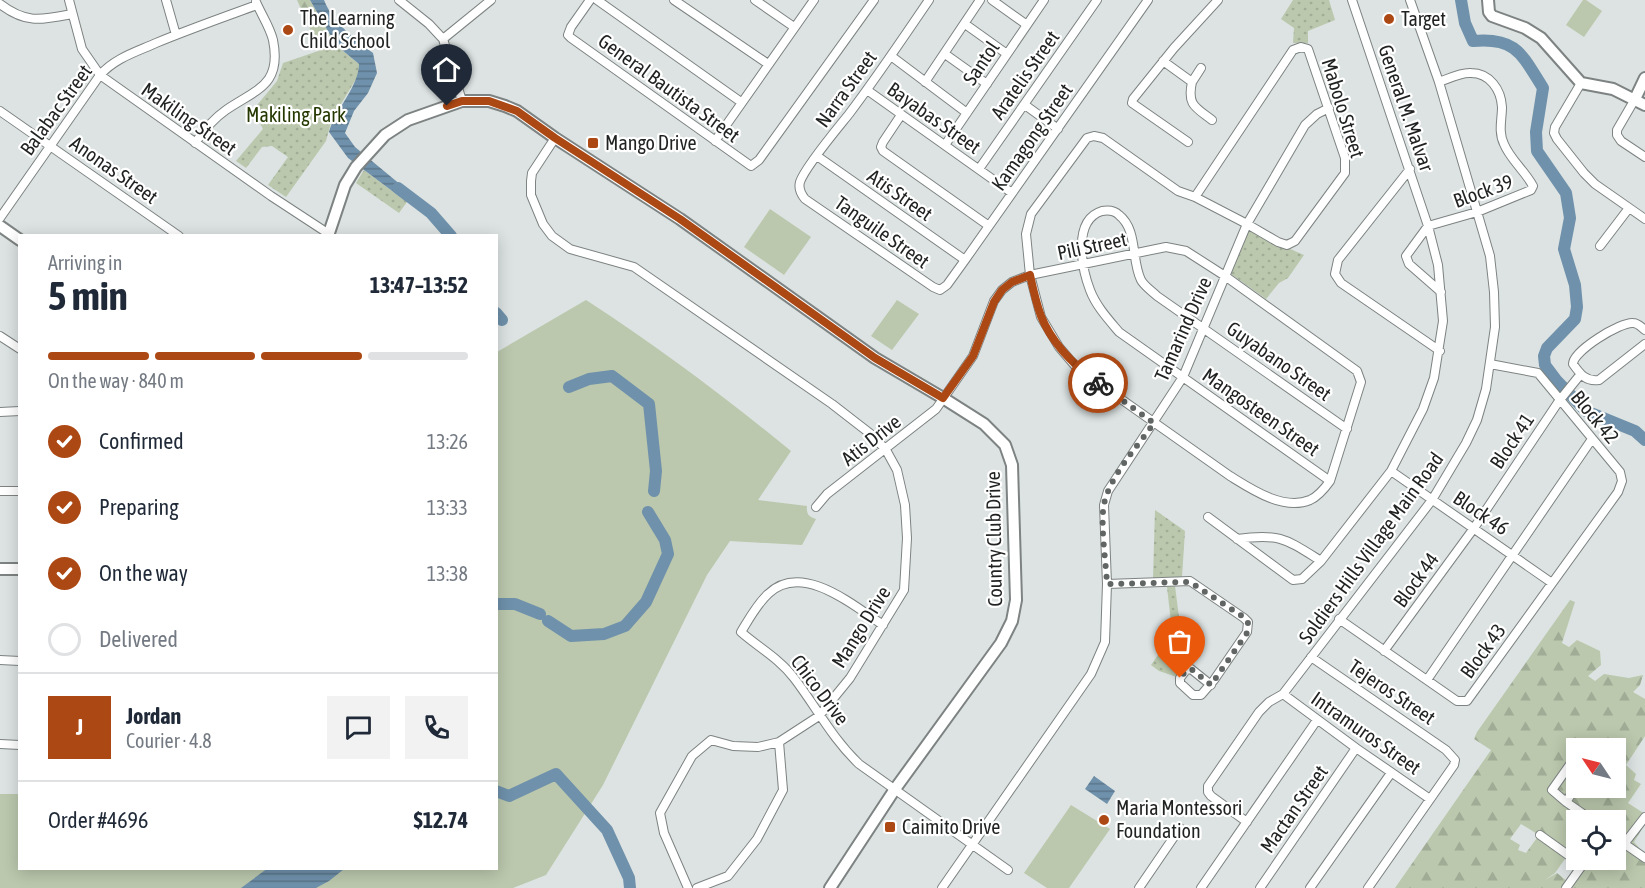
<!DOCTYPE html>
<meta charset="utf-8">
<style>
:root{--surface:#fff;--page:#f2f2f3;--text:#1f2937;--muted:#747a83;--line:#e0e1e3;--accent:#ac4814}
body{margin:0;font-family:"Asap Condensed",sans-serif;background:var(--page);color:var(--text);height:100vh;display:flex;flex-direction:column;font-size:22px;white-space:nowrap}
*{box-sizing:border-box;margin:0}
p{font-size:20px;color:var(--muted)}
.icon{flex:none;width:33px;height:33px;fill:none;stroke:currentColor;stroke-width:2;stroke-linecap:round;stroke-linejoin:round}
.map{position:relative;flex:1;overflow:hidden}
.details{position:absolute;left:18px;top:234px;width:480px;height:636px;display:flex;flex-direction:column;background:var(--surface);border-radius:0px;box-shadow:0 3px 15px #0003}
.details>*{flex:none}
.needle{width:39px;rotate:305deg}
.buttons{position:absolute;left:1566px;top:738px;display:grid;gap:12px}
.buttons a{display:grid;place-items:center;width:60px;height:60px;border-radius:0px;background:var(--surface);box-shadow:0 3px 15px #0003;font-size:30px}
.pin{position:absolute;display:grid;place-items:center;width:51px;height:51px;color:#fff;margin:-62px -26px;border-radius:50% 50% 50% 0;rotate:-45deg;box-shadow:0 0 6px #0007}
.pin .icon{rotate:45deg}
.courier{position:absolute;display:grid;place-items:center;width:60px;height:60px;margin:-30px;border:4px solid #ac4814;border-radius:50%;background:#fff;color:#222;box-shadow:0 2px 8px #0007}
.head em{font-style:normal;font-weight:700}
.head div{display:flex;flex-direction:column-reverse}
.head{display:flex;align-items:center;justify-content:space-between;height:102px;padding:0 30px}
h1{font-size:39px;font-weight:700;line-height:45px}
.bar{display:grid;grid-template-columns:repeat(4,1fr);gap:9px 6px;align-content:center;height:72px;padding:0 30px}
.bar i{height:8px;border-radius:4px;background:var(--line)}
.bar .active{background:var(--accent)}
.bar p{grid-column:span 4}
.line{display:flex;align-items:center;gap:15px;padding:0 30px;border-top:2px solid var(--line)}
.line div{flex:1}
.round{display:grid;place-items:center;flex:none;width:63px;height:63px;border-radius:0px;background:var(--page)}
ol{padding:0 30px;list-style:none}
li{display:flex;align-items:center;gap:18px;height:66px}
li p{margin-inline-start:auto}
li .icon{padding:6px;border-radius:50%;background:var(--accent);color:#fff;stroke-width:4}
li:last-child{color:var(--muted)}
li i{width:33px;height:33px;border:3px solid var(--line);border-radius:50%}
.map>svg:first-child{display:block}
</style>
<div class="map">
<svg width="1645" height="888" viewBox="0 0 1645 888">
<defs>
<pattern id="forest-firs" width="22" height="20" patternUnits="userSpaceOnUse" patternTransform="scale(1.5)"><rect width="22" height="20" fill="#bbc8ad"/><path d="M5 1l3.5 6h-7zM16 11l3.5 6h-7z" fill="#a0ac95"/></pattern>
<pattern id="park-dots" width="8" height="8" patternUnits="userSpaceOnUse" patternTransform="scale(1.5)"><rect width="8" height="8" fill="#bbc8ad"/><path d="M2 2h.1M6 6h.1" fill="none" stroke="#a0ac95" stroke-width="1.8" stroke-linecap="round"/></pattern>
<pattern id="water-rules" width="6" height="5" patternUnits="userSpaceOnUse" patternTransform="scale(1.5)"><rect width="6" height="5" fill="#6f91ab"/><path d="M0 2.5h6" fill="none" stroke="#5b768b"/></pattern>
</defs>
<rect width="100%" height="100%" fill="#dce3e2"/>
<path fill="#bbc8ad" d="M1583 0H1586L1602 11 1584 37 1566 25Z
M770 209 811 237 784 275 744 247Z
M586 300C657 346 725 397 791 451L758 500 807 506C806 514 809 517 816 519L802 545 730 541 707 575 603 785 546 875 513 888H0V794H19L20 868H496L497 352Z
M897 300 919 314 892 350 871 336Z
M1071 805 1110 829 1069 888H1047L1024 873Z"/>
<path fill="url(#forest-firs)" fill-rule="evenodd" d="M297 0H310L336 45 320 51Z
M1570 600 1575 602 1562 643 1569 647 1577 640 1600 651 1601 665 1588 676 1595 681 1604 674 1629 678 1643 675 1640 685 1633 692 1645 699V736L1626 765 1636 774 1634 780 1641 784 1628 803 1645 814V824L1634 842 1645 855V888H1395L1491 750 1474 739 1477 732ZM1576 748H1616V788H1576ZM1576 820H1616V860H1576ZM1521 824 1539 835 1526 853 1518 850 1520 845 1510 839ZM1567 856 1579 865 1568 882 1557 873 1545 880 1555 873Z"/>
<path fill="url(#park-dots)" d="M1293 0H1329L1335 20 1308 31V43H1293L1294 28 1281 19Z
M336 45 359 64V74L332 119 326 141 286 197 268 185 288 157 272 146 262 147 246 168 236 161 263 129 253 110 277 81 283 63Z
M364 170 407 202 399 213 356 183Z
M1249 231 1304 255 1288 278 1279 283 1266 299 1231 274Z
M1155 510 1185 531 1182 577 1153 578Z
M1175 586 1181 633 1168 660 1181 671 1177 677 1159 671 1151 665 1167 642 1172 631 1167 587Z"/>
<path fill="url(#water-rules)" d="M310 0H324C333 23 354 38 373 53L377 73 368 93 354 111 345 133 355 147 413 195 407 202 348 158 329 132C335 110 359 86 359 64L336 45Z
M1094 776 1115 791 1107 804 1085 789Z
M268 868H344V869L329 881 316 888H241Z"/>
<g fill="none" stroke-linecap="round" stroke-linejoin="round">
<path stroke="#6f91ab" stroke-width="12" d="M1461 0 1465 23 1473 41C1517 37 1522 55 1543 88L1536 132 1537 151 1566 193 1570 218 1564 249 1575 285 1577 307 1575 319 1547 348 1544 356 1545 365 1557 381 1586 411 1635 431 1645 440
M398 188 431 213 451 236
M496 313 502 320
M569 387 589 379 612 376 649 404 656 471 654 491
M496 604H515L540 614
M548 621 571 636 604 634 625 626 646 602 668 554 665 540 648 512
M496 791 509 796 556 774 607 830 629 878 630 888"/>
<defs>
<path id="street" d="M69 0 82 49 100 75 271 196 329 234
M166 0 176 35
M399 0 429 24 443 39 462 101
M590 0 571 27 568 35 571 38 751 166 759 160 874 0
M597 0 741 102
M674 0 768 64
M755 0 794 27
M929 0C903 38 877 77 849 114 837 129 805 167 800 182 798 189 801 194 805 199L933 287 940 290 947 285 965 260 1148 0
M992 0 1027 25
M0 4C26 24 41 20 72 14
M965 24 1007 54
M443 39 491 0
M945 54 987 84
M891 56 967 113
M1163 61 1192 82 1201 68
M925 82 980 0
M1192 82C1187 105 1195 107 1212 120
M1439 82C1448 79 1461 72 1471 73 1490 73 1501 90 1502 107 1502 119 1498 132 1504 144 1510 159 1525 171 1533 186L1531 190 1477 212 1428 226 1406 256 1409 264 1441 292
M1581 83 1555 127 1554 133 1557 139 1584 173 1595 184 1645 219
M867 90 1012 193
M1635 99 1617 130V135L1621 141 1645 157
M1025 105 1058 129
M0 111 179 236
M901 115 883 142 881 147 883 151 989 226
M555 138 532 173 531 181V195L543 224 552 236 570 249 634 267 832 404 872 435 886 450 897 470 905 505 907 538 904 590 850 678 819 716 779 742 758 747 733 746 711 740 692 756 660 813 664 833 688 888
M715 141 814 0
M1188 142 1132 103 1133 99 1174 48 1218 0
M195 143C204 130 213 119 226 110 257 89 282 85 273 40 270 27 261 14 256 2
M945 145 1044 0
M817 156 965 260
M979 169 1097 0
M1410 169 1338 260 1335 274 1341 283 1440 351
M0 218 100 75C115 58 136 52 156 43 190 29 224 17 257 5
M1600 246 1629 208
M1166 247 1186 251 1225 276 1357 371 1361 382 1330 481C1325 488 1319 496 1310 500 1283 511 1251 489 1230 476L1077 368 1059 347 1041 317 1030 275Z
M1645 330C1641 327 1638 323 1633 323 1620 322 1573 351 1573 364 1580 374 1586 382 1599 380L1645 344
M0 336 20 349
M0 412 20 411
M1391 471 1552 583
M1330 481 1119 332C1108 319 1096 306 1090 290 1082 269 1072 220 1102 211 1108 210 1114 210 1119 215 1138 230 1131 260 1141 280 1144 286 1152 291 1157 296L1347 429
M0 491H20
M816 507 827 494 936 409 973 356 994 301 1002 290 1012 282 1030 275 1026 234 1031 214 1087 138 1094 136 1103 138 1178 191 1195 197 1247 224 1278 242 1287 245 1295 241 1345 173V158L1308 49 1301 47 1293 50 1195 197
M1208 517 1293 580 1302 579 1321 561 1391 471 1423 409 1434 378 1443 321 1438 265 1428 226 1352 0
M1237 539C1280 533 1286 539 1321 561
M1107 584 1190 581 1244 618 1248 622 1247 632 1214 680 1201 695H1193L1180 683V678L1186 670 1191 669 1211 685
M1339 619 1457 701H1467L1618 492 1622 481 1620 472 1538 373 1490 364
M883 625C854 606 802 561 768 594 757 604 749 619 741 632 758 647 780 659 794 678 817 708 831 737 859 764L1008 870
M1384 651 1474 528 1559 401 1580 375
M1311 657 1446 750 1455 760 1454 765 1368 888
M0 660 20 661
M1427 680 1592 439
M1283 694 1432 500 1466 443 1477 420 1486 389 1495 327 1494 292 1490 256 1439 82 1410 0
M1283 694 1356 748 1430 799
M0 744 20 745
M1582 748H1583
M1576 756 1552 790 1566 802 1592 820
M1566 802 1576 787
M1247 822 1211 796 1208 792V786L1259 712 1269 702 1283 694
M1540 835 1582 865
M1616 838 1645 858
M1624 844 1645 817
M697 888 728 876 757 839 783 790 779 742
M942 888 1091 674 1105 642 1107 584 1104 505 1108 491 1183 377 1247 224 1305 125 1317 114 1329 108
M1139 888 1180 828
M1201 888 1317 720
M1260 888 1356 748
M1310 888 1391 773
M1566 888 1586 860"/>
<path id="secondary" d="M1488 0 1489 12 1492 16 1525 28 1541 38 1581 83 1613 89 1645 105
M1635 99 1645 78
M0 226 20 240
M328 236 345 185 356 167 385 135 408 120 462 101H489L505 106 517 111 555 138 680 219 875 358 943 398 984 424 1005 445 1012 465 1016 600 1012 621 1001 643 895 789 830 888
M0 569H20"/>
</defs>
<use href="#street" stroke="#7d8382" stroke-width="10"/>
<use href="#secondary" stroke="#7d8382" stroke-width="14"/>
<use href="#street" stroke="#fff" stroke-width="8"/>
<use href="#secondary" stroke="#fff" stroke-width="10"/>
</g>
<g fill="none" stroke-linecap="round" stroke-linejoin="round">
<path stroke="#616665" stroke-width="6" stroke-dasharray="0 10.8" d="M1098 383 1154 423C1137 447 1110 476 1104 504 1100 524 1106 562 1107 584L1190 582 1245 618 1248 622 1247 633 1211 685 1191 669 1185 672 1180 678"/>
<path stroke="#ac4814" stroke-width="8" d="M447 106 462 101H489L517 111 555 138 680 219 875 358 943 398 973 356 994 302 1002 290 1012 282 1030 275C1033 289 1036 303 1041 316 1052 344 1075 366 1098 383"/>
</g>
<g fill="#ac4814" stroke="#fff" stroke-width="2">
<circle cx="1389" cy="19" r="6"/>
<circle cx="288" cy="30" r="6"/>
<rect x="587" y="137" width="12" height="12" rx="3"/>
<circle cx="1104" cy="820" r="6"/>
<rect x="884" y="821" width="12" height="12" rx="3"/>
</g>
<g text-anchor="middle" stroke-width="4.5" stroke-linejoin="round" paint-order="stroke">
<g font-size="20" fill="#1f2221" stroke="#fff" text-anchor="start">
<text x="300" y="25">The Learning<tspan x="300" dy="23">Child School</tspan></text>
<text x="1401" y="26">Target</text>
<text x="605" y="150">Mango Drive</text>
<text x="1116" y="815">Maria Montessori<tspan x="1116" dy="23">Foundation</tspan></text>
<text x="902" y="834">Caimito Drive</text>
</g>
<g font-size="20" fill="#1f2221" stroke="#fff">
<text transform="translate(981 63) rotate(-56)" y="7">Santol</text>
<text transform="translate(1025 75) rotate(-55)" y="7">Aratelis Street</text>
<text transform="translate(669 88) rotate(36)" y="7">General Bautista Street</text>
<text transform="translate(846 89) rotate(-54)" y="7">Narra Street</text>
<text transform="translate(1343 108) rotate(73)" y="7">Mabolo Street</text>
<text transform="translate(1406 108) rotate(71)" y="7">General M. Malvar</text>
<text transform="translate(56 110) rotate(-54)" y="7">Balabac Street</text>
<text transform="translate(934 118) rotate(35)" y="7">Bayabas Street</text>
<text transform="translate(189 119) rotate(35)" y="7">Makiling Street</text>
<text transform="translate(1032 137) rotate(-55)" y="7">Kamagong Street</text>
<text transform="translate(114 170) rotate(35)" y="7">Anonas Street</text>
<text transform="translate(1483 191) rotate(-20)" y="7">Block 39</text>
<text transform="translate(900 195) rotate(35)" y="7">Atis Street</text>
<text transform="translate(882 232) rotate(35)" y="7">Tanguile Street</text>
<text transform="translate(1092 246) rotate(-12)" y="7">Pili Street</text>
<text transform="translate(1183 329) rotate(-66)" y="7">Tamarind Drive</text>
<text transform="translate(1279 361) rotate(35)" y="7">Guyabano Street</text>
<text transform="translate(1261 412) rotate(35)" y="7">Mangosteen Street</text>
<text transform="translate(1595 417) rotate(50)" y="7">Block 42</text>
<text transform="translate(871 440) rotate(-38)" y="7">Atis Drive</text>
<text transform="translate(1512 441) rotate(-56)" y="7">Block 41</text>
<text transform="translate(1481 513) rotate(34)" y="7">Block 46</text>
<text transform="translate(994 539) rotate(-91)" y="7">Country Club Drive</text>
<text transform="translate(1371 548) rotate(-54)" y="7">Soldiers Hills Village Main Road</text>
<text transform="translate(1416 580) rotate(-54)" y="7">Block 44</text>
<text transform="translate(861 627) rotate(-58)" y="7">Mango Drive</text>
<text transform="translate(1483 651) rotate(-54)" y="7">Block 43</text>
<text transform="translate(820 690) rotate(53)" y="7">Chico Drive</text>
<text transform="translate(1392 692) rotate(34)" y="7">Tejeros Street</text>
<text transform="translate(1366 733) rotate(35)" y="7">Intramuros Street</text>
<text transform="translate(1294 809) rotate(-55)" y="7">Mactan Street</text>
</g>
<g font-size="20" fill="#243800" stroke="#fff">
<text x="296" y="122">Makiling Park</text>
</g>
</g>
</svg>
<div class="buttons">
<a><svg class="needle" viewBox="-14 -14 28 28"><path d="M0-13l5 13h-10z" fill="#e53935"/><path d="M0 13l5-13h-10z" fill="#747a83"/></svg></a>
<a><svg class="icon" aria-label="locate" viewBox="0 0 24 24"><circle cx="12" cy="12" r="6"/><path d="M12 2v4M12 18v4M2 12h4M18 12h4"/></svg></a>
</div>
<div class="pin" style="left:1180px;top:678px;background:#ea580c"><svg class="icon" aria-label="bag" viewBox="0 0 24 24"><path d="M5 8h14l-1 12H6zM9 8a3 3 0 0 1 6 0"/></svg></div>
<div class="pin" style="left:447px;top:106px;background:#1f2937"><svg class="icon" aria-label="home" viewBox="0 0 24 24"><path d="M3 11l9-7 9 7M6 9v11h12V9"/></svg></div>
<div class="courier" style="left:1098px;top:383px"><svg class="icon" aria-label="bike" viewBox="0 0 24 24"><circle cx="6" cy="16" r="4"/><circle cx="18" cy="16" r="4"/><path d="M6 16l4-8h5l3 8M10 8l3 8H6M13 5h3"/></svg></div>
<section class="details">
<div class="head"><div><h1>5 min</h1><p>Arriving in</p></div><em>13:47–13:52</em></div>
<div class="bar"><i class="active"></i><i class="active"></i><i class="active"></i><i></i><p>On the way · 840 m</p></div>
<ol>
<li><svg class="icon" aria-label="check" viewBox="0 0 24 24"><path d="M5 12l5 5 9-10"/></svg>Confirmed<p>13:26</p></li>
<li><svg class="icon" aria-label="check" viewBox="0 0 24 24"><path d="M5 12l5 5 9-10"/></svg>Preparing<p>13:33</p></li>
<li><svg class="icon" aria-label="check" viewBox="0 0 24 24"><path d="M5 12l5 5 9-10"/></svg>On the way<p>13:38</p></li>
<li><i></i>Delivered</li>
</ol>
<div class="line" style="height:108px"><b class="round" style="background:var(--accent);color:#fff">J</b><div><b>Jordan</b><p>Courier · 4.8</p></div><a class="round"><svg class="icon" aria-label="chat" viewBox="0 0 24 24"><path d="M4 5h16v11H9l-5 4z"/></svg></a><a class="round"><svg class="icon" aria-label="phone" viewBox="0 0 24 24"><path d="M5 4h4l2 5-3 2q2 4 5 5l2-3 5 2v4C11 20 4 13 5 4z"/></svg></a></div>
<div class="line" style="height:78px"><div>Order #4696</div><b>$12.74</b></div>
</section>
</div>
